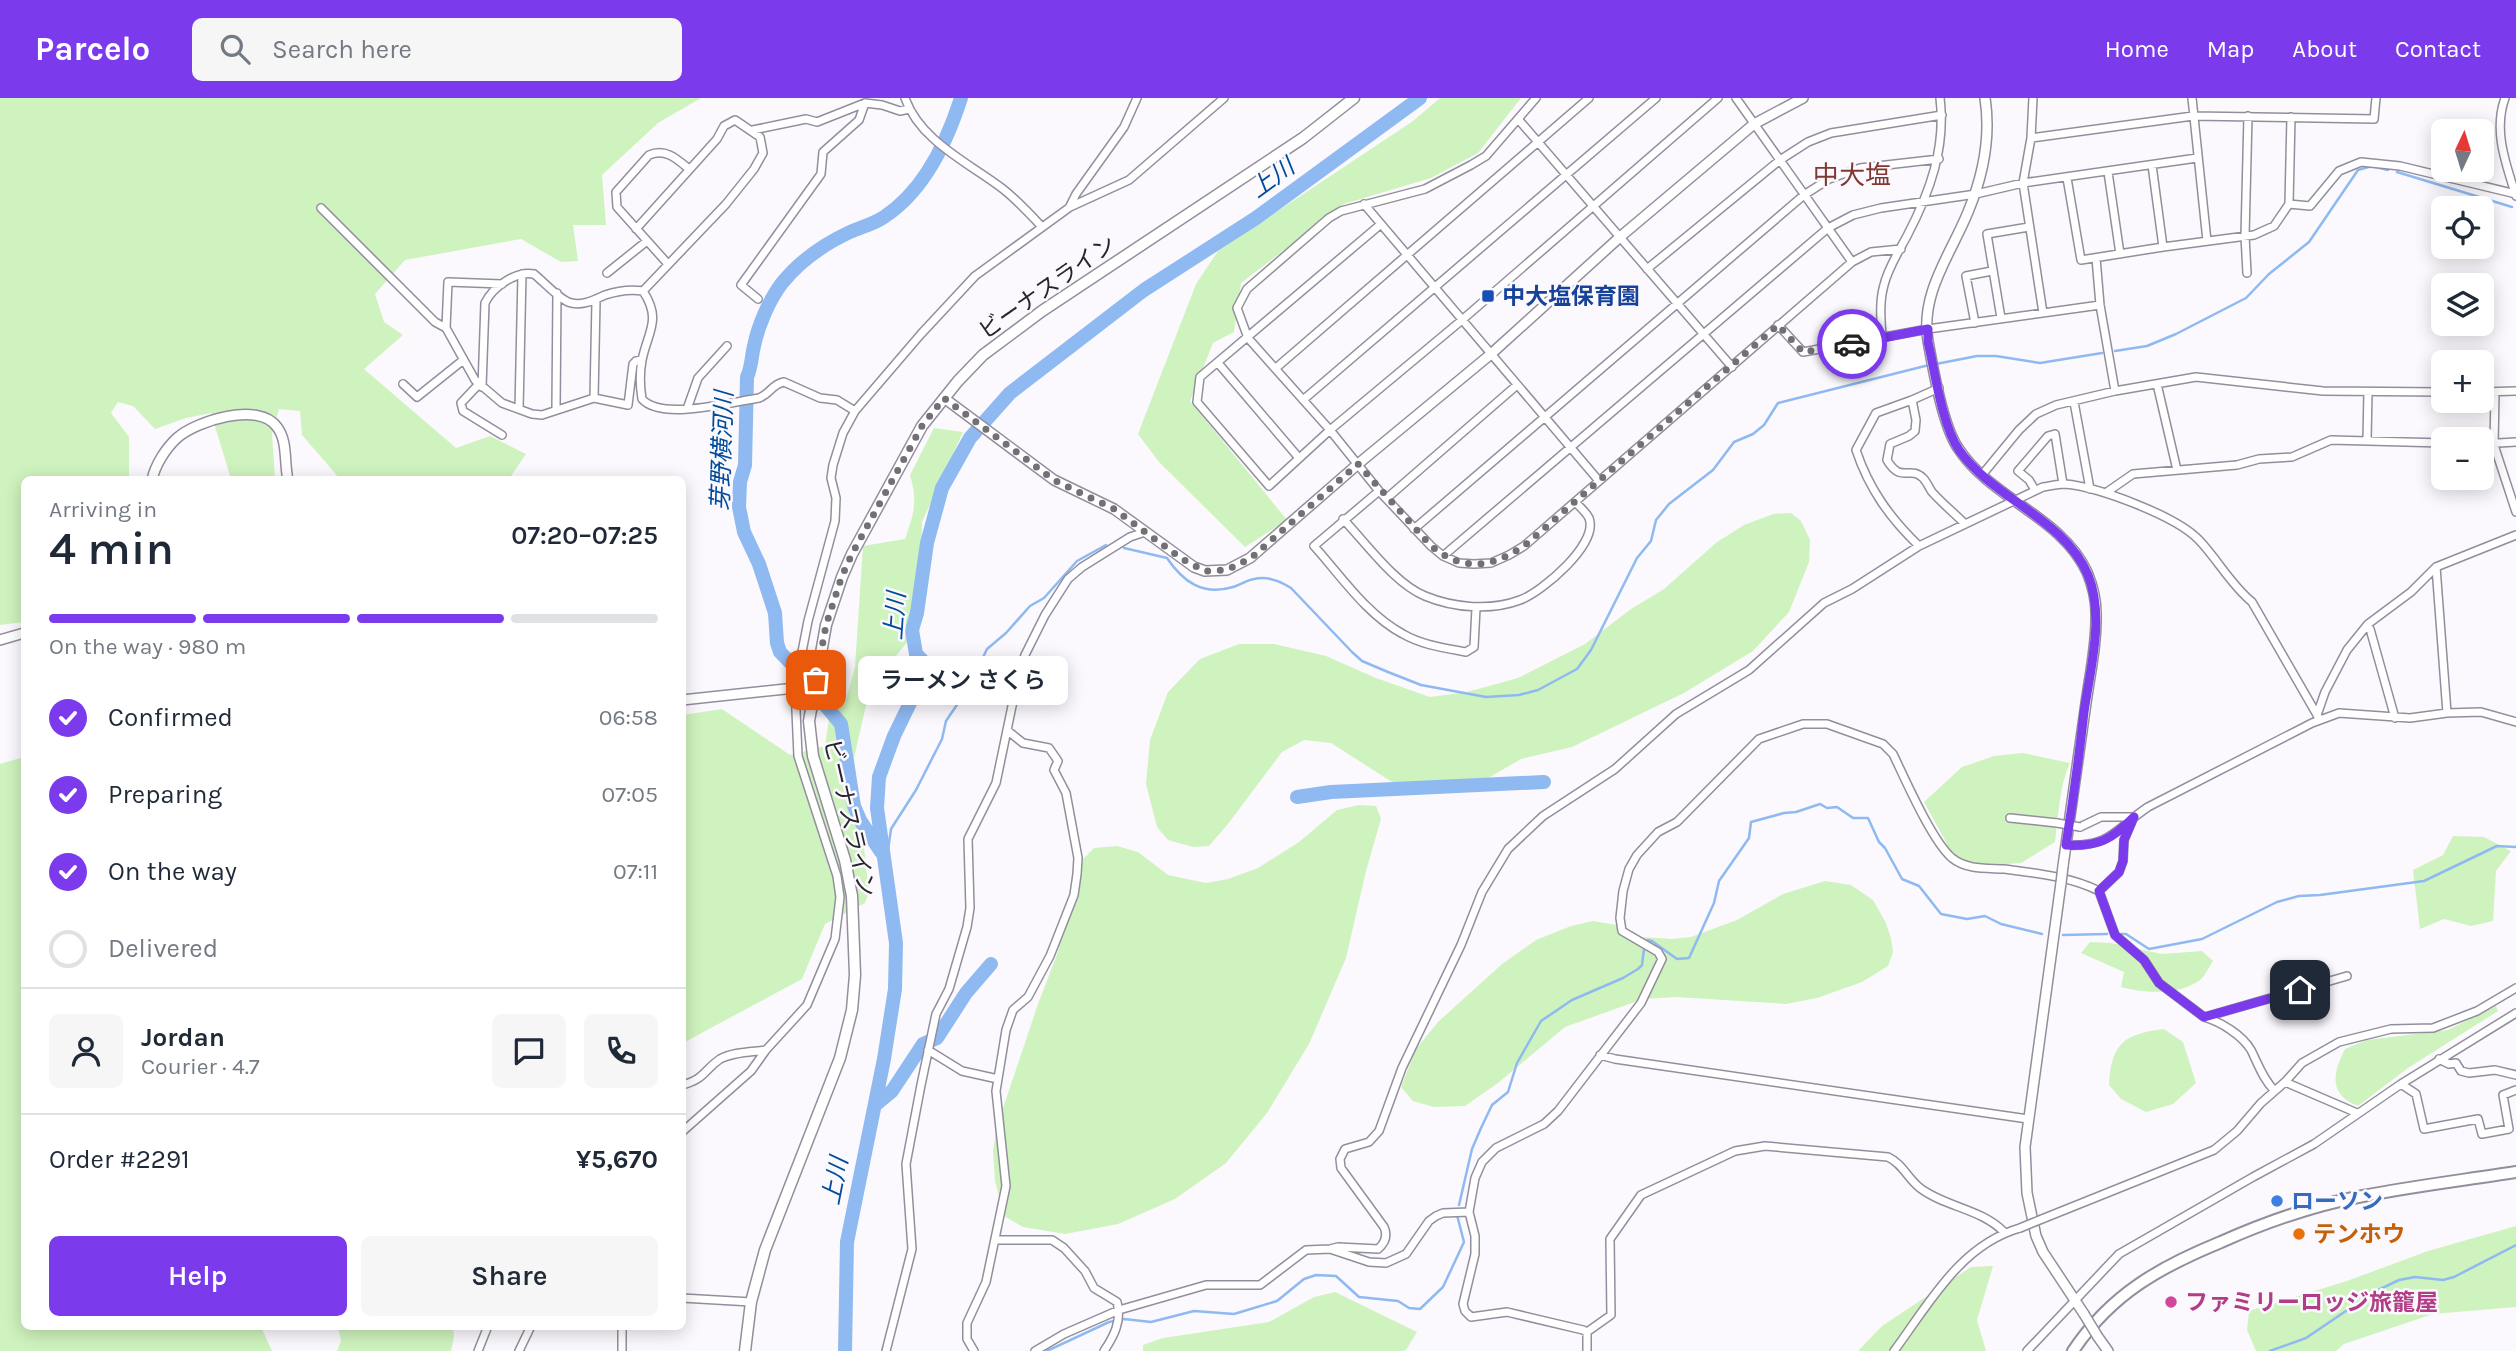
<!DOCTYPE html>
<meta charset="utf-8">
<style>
:root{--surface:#fff;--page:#f6f6f7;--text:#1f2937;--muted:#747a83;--line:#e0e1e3;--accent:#7c3aed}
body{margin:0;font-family:Karla,"Noto Sans JP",sans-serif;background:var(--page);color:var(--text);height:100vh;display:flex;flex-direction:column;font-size:26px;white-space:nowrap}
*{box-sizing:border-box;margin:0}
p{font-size:23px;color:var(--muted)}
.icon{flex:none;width:38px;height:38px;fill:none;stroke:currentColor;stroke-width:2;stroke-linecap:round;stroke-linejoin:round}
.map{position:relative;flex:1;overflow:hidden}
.panel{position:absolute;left:21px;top:378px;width:665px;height:854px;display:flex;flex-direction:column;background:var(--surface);border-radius:10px;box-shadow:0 4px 18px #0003}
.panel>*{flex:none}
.needle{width:46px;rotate:4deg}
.buttons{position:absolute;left:2431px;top:21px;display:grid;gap:14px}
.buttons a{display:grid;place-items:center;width:63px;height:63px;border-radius:10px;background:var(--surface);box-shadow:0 4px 18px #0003;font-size:35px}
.pin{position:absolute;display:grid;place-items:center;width:60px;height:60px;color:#fff;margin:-30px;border-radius:14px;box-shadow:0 4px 10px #0006}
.courier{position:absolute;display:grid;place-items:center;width:70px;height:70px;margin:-35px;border:5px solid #7c3aed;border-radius:50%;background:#fff;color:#222;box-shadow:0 2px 9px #0007}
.bubble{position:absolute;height:49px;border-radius:10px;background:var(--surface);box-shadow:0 4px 18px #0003;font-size:23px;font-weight:600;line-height:49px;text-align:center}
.head em{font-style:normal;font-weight:600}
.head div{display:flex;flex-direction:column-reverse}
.head{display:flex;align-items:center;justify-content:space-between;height:119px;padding:0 28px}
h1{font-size:46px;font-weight:600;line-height:52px}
.bar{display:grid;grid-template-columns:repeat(4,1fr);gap:10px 7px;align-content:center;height:84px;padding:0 28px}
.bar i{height:9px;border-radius:5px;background:var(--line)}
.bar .current{background:var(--accent)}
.bar p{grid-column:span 4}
.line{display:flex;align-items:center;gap:18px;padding:0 28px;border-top:2px solid var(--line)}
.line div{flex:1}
.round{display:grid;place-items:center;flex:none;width:74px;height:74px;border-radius:10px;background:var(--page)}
ol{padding:0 28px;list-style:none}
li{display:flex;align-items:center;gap:21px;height:77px}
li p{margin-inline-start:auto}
li .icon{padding:7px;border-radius:50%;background:var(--accent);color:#fff;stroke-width:4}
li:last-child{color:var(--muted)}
li i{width:38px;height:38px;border:4px solid var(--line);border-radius:50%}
.action{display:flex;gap:14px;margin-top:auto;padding:14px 28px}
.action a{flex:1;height:80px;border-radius:10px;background:var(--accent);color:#fff;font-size:28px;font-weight:600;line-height:80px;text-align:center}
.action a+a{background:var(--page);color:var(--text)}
header{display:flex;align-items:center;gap:42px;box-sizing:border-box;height:98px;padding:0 35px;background:var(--accent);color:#fff}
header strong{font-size:33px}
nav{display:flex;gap:38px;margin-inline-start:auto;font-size:24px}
.search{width:490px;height:63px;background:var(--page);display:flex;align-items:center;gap:18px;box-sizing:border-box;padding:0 24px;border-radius:10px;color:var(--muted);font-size:26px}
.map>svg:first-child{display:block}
</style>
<header>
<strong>Parcelo</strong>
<div class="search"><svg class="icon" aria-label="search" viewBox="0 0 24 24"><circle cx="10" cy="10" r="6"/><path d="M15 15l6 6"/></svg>Search here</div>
<nav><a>Home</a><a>Map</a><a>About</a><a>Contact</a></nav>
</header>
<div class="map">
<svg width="2516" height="1253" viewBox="0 0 2516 1253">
<rect width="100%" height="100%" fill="#fbf9fd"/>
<path fill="#cff3be" d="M0 0H701L658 25 602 77 606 127H573L578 163 561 164 521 141 405 162 375 196 384 224 403 237 364 271 456 350 490 338 526 356 509 381H340L302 337 300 313 279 311 272 336 275 381H231L211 315 186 320 155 331 133 308 118 304 111 315 129 339V381L24 382V524L0 527Z
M1440 0H1521L1478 55 1431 80 1344 106 1241 185 1234 234 1213 245 1190 303 1287 422 1245 449 1159 364 1138 336 1196 186 1218 153 1413 23Z
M934 330 963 334 922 424 921 485 908 543 870 590 854 660 869 795 865 805 825 826 802 881 683 945V617L722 611 790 657 825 648 829 621 846 602 855 569 863 448 905 441C914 415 918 404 910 377Z
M1791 415 1801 423 1810 442 1809 464 1789 514 1753 553 1684 595 1572 649 1521 661 1471 690 1434 694 1406 693 1331 645 1304 642 1282 654 1228 726 1209 748 1193 749 1168 742 1157 729 1146 686 1150 642 1168 594 1200 561 1239 546H1274L1326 558 1376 580 1430 599 1467 594 1518 580 1585 546 1631 511 1664 491 1717 444 1744 427 1773 416Z
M2023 655 2070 665C2060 685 2058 720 2055 744L2021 765 1991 767 1947 760 1946 744 1924 704 1962 669 1994 658Z
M24 659V1228L264 1229 262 1231 272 1253H0V666Z
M1359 707 1376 708 1381 721 1366 773 1346 860 1309 946 1267 1015 1226 1065 1175 1101 1118 1126 1065 1136 1023 1129 1004 1118 995 1083 993 1053 997 1028 1038 906 1058 854 1071 788 1082 762 1094 750 1117 748 1138 754 1168 777 1206 785 1228 781 1258 770 1299 744 1337 712Z
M2453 738 2484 739 2511 753 2496 773 2493 823 2471 828 2444 821 2420 831 2413 772 2443 757Z
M1825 783 1851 787 1873 802 1885 823 1891 840 1893 854 1888 868 1862 884 1817 900 1786 906 1676 899 1643 901 1565 929 1498 985 1465 1008 1434 1009 1413 1003 1401 989 1416 951 1438 924 1502 866 1536 842 1571 828 1593 823 1617 827 1642 839 1672 841 1691 839 1737 822 1783 796Z
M2090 844 2111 845 2162 856 2202 853 2213 863C2209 869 2205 878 2200 882 2179 898 2144 895 2121 889L2124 874 2081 855Z
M2496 908 2498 913 2408 970 2358 1008C2329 997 2332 976 2345 951L2367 942 2448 932Z
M2164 931 2183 944 2196 985 2173 1006 2146 1014 2121 1001 2109 987C2111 945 2124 936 2164 931Z
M2516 1128V1209L2433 1216 2344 1246 2336 1253H2256L2247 1232 2249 1213 2347 1183 2428 1153Z
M1993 1168 1977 1222 1986 1253H1858L1882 1228 1971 1169Z
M1335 1194 1417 1234 1406 1252 1401 1253H1143V1247L1163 1240 1269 1224 1314 1199Z
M338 1229H453L454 1239 451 1253H337L341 1243Z"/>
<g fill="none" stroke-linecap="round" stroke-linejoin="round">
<path stroke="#8fb9f1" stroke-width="2.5" d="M2397 74 2512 109
M2115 253 2147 248 2176 236 2246 200 2269 176 2309 144 2358 72 2372 68 2388 72
M1936 266 1977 258H1996L2040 265 2102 255
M1124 450 1167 460C1183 484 1203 498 1233 489 1240 487 1247 482 1254 481 1267 478 1280 483 1291 490L1352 554 1362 563 1388 574 1421 587 1486 599 1519 597 1538 592 1577 571 1591 552 1637 460 1651 443 1656 422 1669 406 1713 372 1734 344 1753 336 1764 327 1778 305 1929 267
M884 759 888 752 891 731 916 692 942 641 946 623 969 589 987 551 1006 535 1030 508 1044 500 1077 463 1106 447
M2121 836H2126L2149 851 2202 841 2277 804 2299 798 2320 797 2424 783 2497 748 2516 749
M2063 837 2107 836
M1648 842 1652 843 1677 861 1689 860 1714 805 1719 783 1749 740 1751 724 1784 715 1796 714 1820 706 1827 710 1837 709 1853 720H1868L1879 744 1885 750 1902 781 1919 788 1941 816 1967 821 1985 818 2001 826 2042 836
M1459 1107 1472 1051 1481 1030 1492 1007 1508 994 1517 965 1541 923 1572 902 1623 880 1638 871 1642 867 1644 851
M1047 1253 1109 1224 1124 1221 1151 1224 1194 1213 1234 1216 1277 1203 1304 1181 1316 1177 1336 1178 1359 1199 1398 1203 1409 1210 1420 1211 1443 1189 1464 1144 1457 1117
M2270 1253 2306 1240 2374 1194 2399 1182 2415 1179 2443 1182 2454 1179 2516 1147"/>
<path stroke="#8fb9f1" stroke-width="14" d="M1297 699 1331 694 1544 684
M881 754 860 722 854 708 841 626 810 589 807 582 780 554 777 545 775 515 759 466 744 434 739 409 740 384 745 367 747 279C752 268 751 260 754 248 758 228 769 202 782 185 800 163 824 146 850 134 861 129 874 126 884 119 924 93 947 44 961 0
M875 1007 892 993 923 946 937 940 966 895 991 866
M845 1253 847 1144 884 961 895 891 896 845 877 710 879 679 894 638 928 568 916 556 912 532 917 515 927 445 942 390 970 340 1010 295 1144 192 1256 120 1420 0"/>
<defs>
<path id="minor" d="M905 0C920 43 969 65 1003 91 1017 102 1030 116 1042 129
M1536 0 1486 58 1471 67 1425 91 1341 113 1329 120 1247 191 1237 210 1248 240 1330 332 1379 393 1431 448 1443 458 1459 465 1474 466 1491 465 1509 457 1524 448 1852 164 1871 154 1901 151
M1736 0 1852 164
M2033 0 2031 40 2023 85 2043 215
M2192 0 2207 143
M2505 0C2493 33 2506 66 2516 98
M1518 21 1732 269
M753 32 806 21 817 24 865 5 882 7 900 13 909 11
M2031 40 2193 18 2374 21 2376 0
M2152 67 2163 149
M2108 74 2120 156
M2067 80 2081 162 2163 149 2254 137 2274 128 2289 106 2291 19
M1364 106 1599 383
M2289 106 2310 108 2339 73 2361 64 2400 68 2516 96
M1070 108 1076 96 1124 29 1137 0
M321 110 435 224 446 230 475 282 502 305 532 316 542 317 594 300 628 307 633 266 636 263 642 262
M1381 126 1200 279 1197 304 1269 388 1330 332 1462 222 1718 0
M636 131 717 41 724 28 735 22 760 39 763 55 754 71 726 106 643 193
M2096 160 2100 207 2115 293
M667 165 617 109 616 94 649 57C666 50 677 61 689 71
M1647 171 1780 62 1808 44 1831 35 1942 17
M607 175 647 143
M2247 175 2245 138 2248 18
M758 201 741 187 821 76 823 54 859 22 865 5
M2001 220 1987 136 2029 129
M1975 225 1966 178 1992 173
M1778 227 1803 254 1928 231 2100 207
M446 230 448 184 502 186
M1882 240C1881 223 1879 204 1884 187 1888 170 1899 153 1907 138 1930 94 1946 50 1940 0
M1218 265 1299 360
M1276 270 1589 0
M403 286 417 299 462 263
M479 286 461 305 463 313 502 337
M2157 286 2177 372
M482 289 485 205C492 190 516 172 534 176 544 184 556 198 568 204 581 209 594 202 605 197 617 193 631 191 643 193 662 222 648 233 642 262 640 273 640 289 642 301 661 323 732 304 759 300 770 296 772 286 784 284L820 300 837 302 855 313
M1939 290 1912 302 1916 322 1915 333 1909 338 1890 346 1887 362C1901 386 1910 367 1923 380 1927 384 1929 390 1932 394 1942 405 1954 415 1964 425
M2482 294 2516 293
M2495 294 2494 347 2516 414
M594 300 596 203
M1303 302 1656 0
M1912 302 1876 315 1856 352C1869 391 1890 420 1919 448
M2074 304 2090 391
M556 310 557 195
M519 311 522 176
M687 311 698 280 727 248
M2367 342 2368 294
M2482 346 2516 344
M1982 377 2019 332 2036 316 2056 307 2115 293 2196 279 2323 293 2443 294
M2035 392 2029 382 2018 373 2048 338 2055 336 2063 386
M1379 393 1314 448C1341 478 1367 517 1403 536 1422 547 1445 550 1466 554L1474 549 1476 510
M2107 394 2133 376 2237 367 2259 361 2292 359 2331 342 2443 345
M1387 400 1517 287
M1343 421C1366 445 1395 486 1425 498 1454 510 1491 513 1520 502 1542 494 1599 446 1589 420 1586 414 1579 408 1575 404
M1414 431 1804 97 1829 81 1860 70 1939 61
M1443 458 1828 130 1853 117 1881 110 1976 96 2023 85 2197 60
M2436 469 2447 615
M2365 530 2370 531 2395 620
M2317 617 2325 594 2347 552 2368 526 2411 494 2436 469 2516 437
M2010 720 2057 725
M2080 729 2101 719H2133
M2066 747C2112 749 2115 731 2148 709L2312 625 2339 615 2410 620 2447 615 2481 614 2516 624
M2099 793 2119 774 2123 763 2124 742 2132 723
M2205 919 2347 878
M928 952 962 973 998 981
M1600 957 1615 961 2028 1021
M2439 961 2449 966 2456 965 2461 973 2469 975 2495 972 2516 977
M2285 984 2357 1015
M2401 986 2416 996 2424 1031 2478 1021 2482 1036 2509 1031 2503 997 2516 992
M682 987C705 981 704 972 720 961 733 954 751 954 766 952
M682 1034 751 973 766 952 807 907 835 841 840 799 837 778 798 658 795 590 808 523 835 423 836 400 831 380 833 367 843 335 855 313 921 236 975 178 1070 109 1129 82 1224 0
M2042 1121 2214 1052 2237 1033 2261 1005 2285 984 2302 965 2339 944 2391 931 2433 930 2477 913 2516 890
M996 1142H1052L1064 1150 1085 1173 1094 1190 1117 1204C1122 1223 1114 1238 1104 1253
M1330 1151 1338 1149 1378 1151C1385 1145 1388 1138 1384 1129L1341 1070 1340 1061 1345 1051 1369 1044 1379 1033 1402 970 1461 847 1482 794 1508 751 1543 718 1615 671 1676 616 1749 572 1824 505 1852 491 1919 448 2043 389C2050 388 2058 386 2065 386 2099 389 2176 418 2199 442 2218 462 2231 487 2252 504L2320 622
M682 1200 751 1204
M1587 1234 1611 1217 1610 1141 1641 1097 1735 1053 1765 1048 1888 1059C1903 1066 1907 1080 1920 1090 1945 1109 1982 1111 2004 1134
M478 1253 488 1228
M519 1253 531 1228
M622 1253V1228
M886 1253 912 1151 906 1066 921 987 936 916 949 891 967 829 970 810 968 741 996 685 1017 584 1025 557 1045 517 1068 481 1082 469 1130 439 1145 434
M974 1253 967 1241V1225L986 1184 1006 1088 996 993 1006 932 1013 912 1028 899 1050 858 1074 797 1077 776 1078 760 1066 695 1054 672 1058 663 1049 650 1023 645 1008 633
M1035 1253 1064 1236 1119 1212 1206 1187H1260L1306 1152 1330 1151 1369 1164 1386 1165 1406 1156 1429 1123 1436 1118 1443 1115 1469 1114
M1587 1253V1234L1583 1232 1507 1214 1471 1219 1465 1213 1463 1206 1475 1156V1138L1469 1114 1475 1080 1482 1064 1496 1050 1544 1026 1558 1013 1641 905 1662 861 1658 854 1622 833 1620 820 1623 793 1629 771 1637 757 1658 734 1677 724 1759 641 1803 626H1827L1883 646 1893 656C1905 681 1932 743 1952 760 1967 772 1986 770 2004 771 2035 775 2072 779 2099 793L2115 837 2144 862 2159 885 2204 919C2221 924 2242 937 2251 952 2258 966 2263 981 2274 992
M1894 1253C1929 1206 1960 1147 2020 1130
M2027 1253 2119 1156 2253 1079 2314 1046 2401 986 2516 915"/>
<path id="tertiary" d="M1985 0C1991 39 1983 78 1968 114 1951 156 1920 195 1928 243 1933 271 1943 328 1958 350 1991 401 2061 418 2087 474 2092 486 2096 502 2096 515 2097 545 2090 576 2086 605 2078 659 2071 714 2063 768
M944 300 1054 382 1114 411 1194 469 1205 473 1227 472 1250 460 1358 366 1491 256 1620 139 1754 26 1803 0
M152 382C155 367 166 350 177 340 196 323 259 303 277 329 288 343 284 365 288 382
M0 542 24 535
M682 602 795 590
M2061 785 2025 1049 2027 1095 2036 1138 2043 1154 2084 1216
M2098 1239 2108 1253"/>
<path id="secondary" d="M745 1253 751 1204 765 1152 840 960 852 912 855 877 852 798 845 762 813 658 809 623 826 527 842 479 852 456 922 328 958 283 983 257 1042 213 1303 40 1354 0"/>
<path id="trunk" d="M2073 1253C2111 1196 2160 1169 2221 1144 2266 1124 2314 1107 2363 1098 2414 1088 2465 1082 2516 1074"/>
</defs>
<use href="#minor" stroke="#938e9d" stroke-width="10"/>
<use href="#tertiary" stroke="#938e9d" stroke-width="12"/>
<use href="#secondary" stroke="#938e9d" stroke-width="13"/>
<use href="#trunk" stroke="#938e9d" stroke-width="14"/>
<use href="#minor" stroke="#fff" stroke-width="7"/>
<use href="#tertiary" stroke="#fff" stroke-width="9"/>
<use href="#secondary" stroke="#fff" stroke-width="10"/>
<use href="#trunk" stroke="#fff" stroke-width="10"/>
<defs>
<path id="minor-bridge" d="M2057 725 2080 729
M2020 1130 2042 1121"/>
<path id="tertiary-bridge" d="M2061 785 2063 768
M2084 1216 2098 1239"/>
</defs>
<use href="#minor-bridge" stroke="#938e9d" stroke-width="10" stroke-linecap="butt"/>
<use href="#tertiary-bridge" stroke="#938e9d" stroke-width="12" stroke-linecap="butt"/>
<use href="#minor-bridge" stroke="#fff" stroke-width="7"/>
<use href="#tertiary-bridge" stroke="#fff" stroke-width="9"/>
</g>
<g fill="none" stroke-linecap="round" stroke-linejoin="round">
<path stroke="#727075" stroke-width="7" stroke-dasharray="0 12.6" d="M816 582 826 527 842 478 852 456 922 328 944 300 1054 382 1114 411 1182 461 1205 473 1227 472 1251 460 1358 366 1431 448C1464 474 1490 470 1524 448L1778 227 1803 254 1852 246"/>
<path stroke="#7c3aed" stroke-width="9" d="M1852 246 1928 231V244C1935 274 1942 327 1959 352 1993 401 2064 420 2088 477 2105 519 2090 571 2084 614 2079 659 2073 703 2066 747 2099 749 2112 741 2134 719L2124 742 2123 763 2119 774 2099 793 2115 837 2144 862 2159 885 2204 919 2300 892"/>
</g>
<rect fill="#1a4fb4" stroke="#fbf9fd" stroke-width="2.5" x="1481" y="191" width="14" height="14" rx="3.5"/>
<circle fill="#3f7fe0" stroke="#fbf9fd" stroke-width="2.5" cx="2277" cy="1103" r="7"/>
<circle fill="#e8710a" stroke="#fbf9fd" stroke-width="2.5" cx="2299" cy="1136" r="7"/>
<circle fill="#d1479c" stroke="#fbf9fd" stroke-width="2.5" cx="2171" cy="1204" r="7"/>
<g text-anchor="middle" stroke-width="5" stroke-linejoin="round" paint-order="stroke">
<g font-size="23" fill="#28262c" stroke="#fbf9fd">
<text transform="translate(1047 189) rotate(-35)" y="8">ビーナスライン</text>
<text transform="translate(850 720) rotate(77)" y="8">ビーナスライン</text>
</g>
<g font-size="23" font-weight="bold" fill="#164399" stroke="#fbf9fd" text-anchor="start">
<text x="1502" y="206">中大塩保育園</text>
</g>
<g font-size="23" font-weight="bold" fill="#366cbe" stroke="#fbf9fd" text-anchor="start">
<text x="2291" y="1111">ローソン</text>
</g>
<g font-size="23" font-weight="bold" fill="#c56008" stroke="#fbf9fd" text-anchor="start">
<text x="2313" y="1144">テンホウ</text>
</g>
<g font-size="23" font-weight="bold" fill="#b23c85" stroke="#fbf9fd" text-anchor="start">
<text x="2185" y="1212">ファミリーロッジ旅籠屋</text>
</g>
<g font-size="24" font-style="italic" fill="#004c9c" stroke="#fbf9fd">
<text transform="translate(1272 80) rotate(-36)" y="8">上川</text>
<text transform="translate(722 353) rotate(-88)" y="8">芽野横河川</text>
<text transform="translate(895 518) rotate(-86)" y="8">上川</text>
<text transform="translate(835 1083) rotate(-79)" y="8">上川</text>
</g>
<g font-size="26" fill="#803932" stroke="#fbf9fd">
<text x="1852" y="86">中大塩</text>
</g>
</g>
</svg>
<div class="buttons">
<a><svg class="needle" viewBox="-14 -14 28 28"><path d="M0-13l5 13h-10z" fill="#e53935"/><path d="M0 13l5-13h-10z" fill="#747a83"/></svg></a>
<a><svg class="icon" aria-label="locate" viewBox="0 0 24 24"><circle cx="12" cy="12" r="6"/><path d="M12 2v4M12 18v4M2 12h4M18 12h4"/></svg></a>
<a><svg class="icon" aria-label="layers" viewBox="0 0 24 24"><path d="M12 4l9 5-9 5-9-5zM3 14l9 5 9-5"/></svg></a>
<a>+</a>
<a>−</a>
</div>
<div class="pin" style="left:816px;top:582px;background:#ea580c"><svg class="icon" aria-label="bag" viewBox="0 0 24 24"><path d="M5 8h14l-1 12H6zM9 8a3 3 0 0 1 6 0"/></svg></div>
<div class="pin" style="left:2300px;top:892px;background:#1f2937"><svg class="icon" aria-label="home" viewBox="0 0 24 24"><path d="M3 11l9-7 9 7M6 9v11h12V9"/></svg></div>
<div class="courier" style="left:1852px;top:246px"><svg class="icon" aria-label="car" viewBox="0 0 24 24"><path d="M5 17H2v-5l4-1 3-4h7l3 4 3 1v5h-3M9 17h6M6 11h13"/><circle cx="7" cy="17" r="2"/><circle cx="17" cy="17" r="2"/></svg></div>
<div class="bubble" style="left:858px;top:558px;width:210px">ラーメン さくら</div>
<section class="panel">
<div class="head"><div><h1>4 min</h1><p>Arriving in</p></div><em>07:20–07:25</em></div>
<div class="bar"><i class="current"></i><i class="current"></i><i class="current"></i><i></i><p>On the way · 980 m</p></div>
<ol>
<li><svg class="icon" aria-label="check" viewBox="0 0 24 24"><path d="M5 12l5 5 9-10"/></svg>Confirmed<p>06:58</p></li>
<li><svg class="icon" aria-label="check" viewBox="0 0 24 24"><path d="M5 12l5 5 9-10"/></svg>Preparing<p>07:05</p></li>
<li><svg class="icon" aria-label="check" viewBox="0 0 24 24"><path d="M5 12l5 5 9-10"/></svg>On the way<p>07:11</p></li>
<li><i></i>Delivered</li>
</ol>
<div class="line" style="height:126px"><a class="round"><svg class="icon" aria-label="person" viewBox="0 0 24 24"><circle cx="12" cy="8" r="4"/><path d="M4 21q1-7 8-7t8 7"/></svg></a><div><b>Jordan</b><p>Courier · 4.7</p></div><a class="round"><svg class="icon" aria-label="chat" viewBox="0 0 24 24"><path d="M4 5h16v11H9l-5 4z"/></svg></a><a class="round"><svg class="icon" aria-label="phone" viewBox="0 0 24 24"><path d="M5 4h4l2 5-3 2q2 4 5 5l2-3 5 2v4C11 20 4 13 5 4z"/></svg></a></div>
<div class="line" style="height:91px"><div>Order #2291</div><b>¥5,670</b></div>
<div class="action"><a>Help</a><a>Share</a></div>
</section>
</div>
